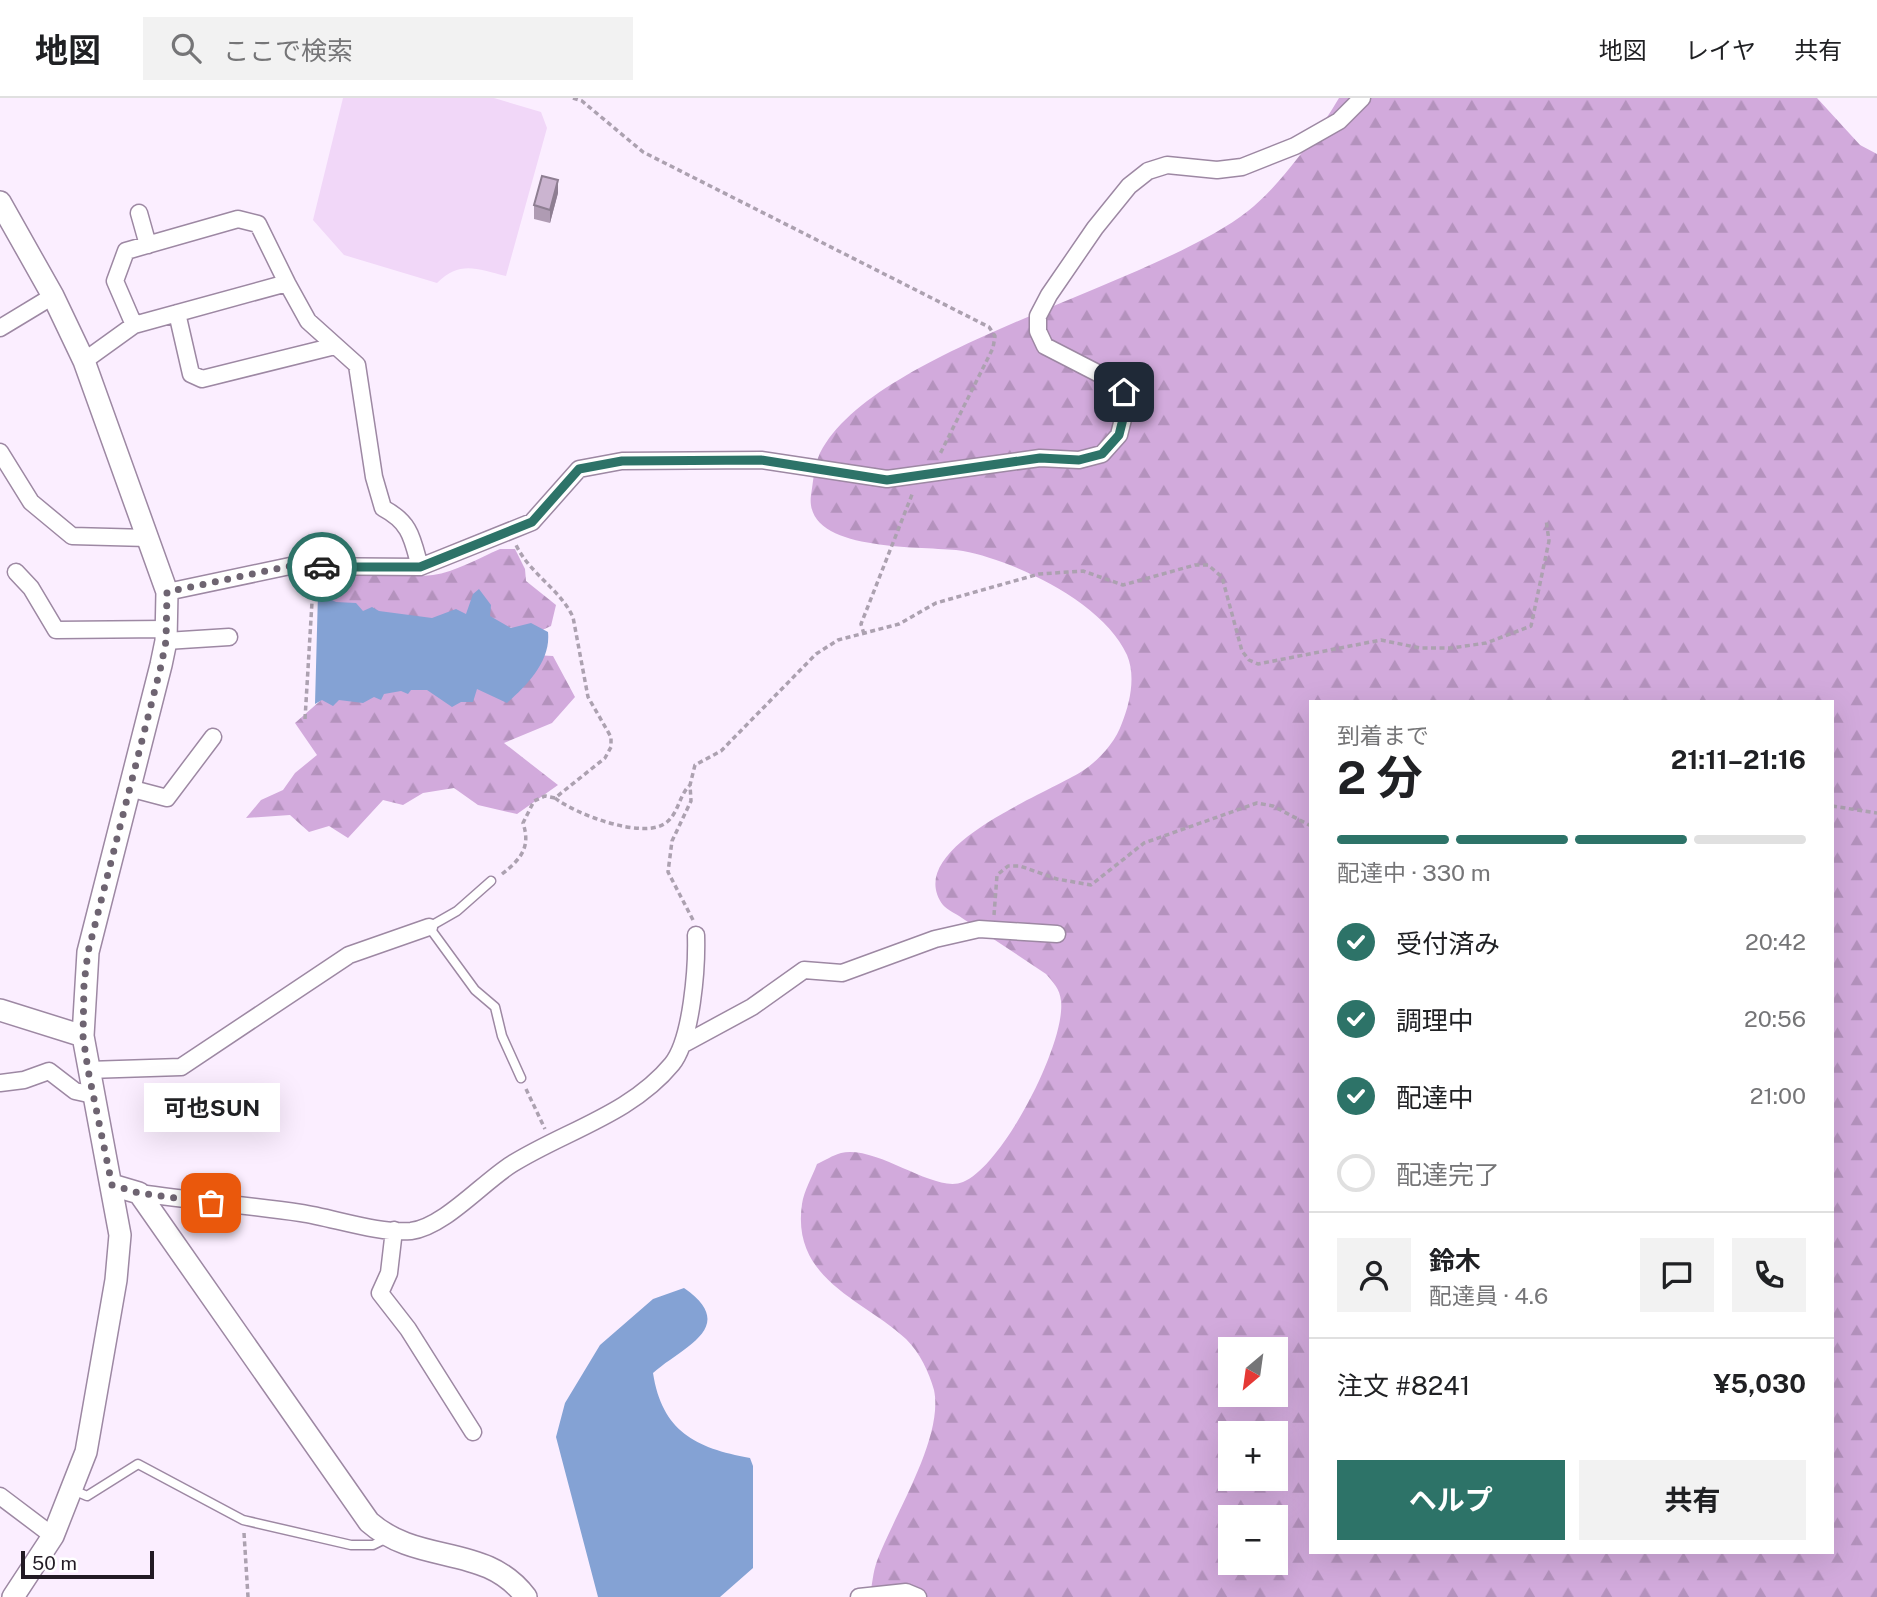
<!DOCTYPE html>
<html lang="ja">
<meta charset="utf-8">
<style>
:root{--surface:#fff;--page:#f2f2f2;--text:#202124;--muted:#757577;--line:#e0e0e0;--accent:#2d7368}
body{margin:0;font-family:"Public Sans","Noto Sans JP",sans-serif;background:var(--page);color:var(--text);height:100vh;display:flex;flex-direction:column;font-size:26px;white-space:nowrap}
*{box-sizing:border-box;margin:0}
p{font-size:23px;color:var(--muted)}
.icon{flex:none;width:38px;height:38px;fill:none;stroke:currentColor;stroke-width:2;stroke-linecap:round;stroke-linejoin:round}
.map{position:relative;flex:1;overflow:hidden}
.drawer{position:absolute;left:1309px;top:602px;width:525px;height:854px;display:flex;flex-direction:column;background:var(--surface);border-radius:0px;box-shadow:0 7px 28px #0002}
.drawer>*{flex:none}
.needle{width:46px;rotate:209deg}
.tools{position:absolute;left:1218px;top:1239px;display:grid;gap:14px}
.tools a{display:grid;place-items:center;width:70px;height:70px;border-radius:0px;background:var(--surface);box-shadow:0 7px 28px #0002;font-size:35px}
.scale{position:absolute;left:21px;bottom:18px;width:133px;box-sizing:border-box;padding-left:7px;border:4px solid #221a24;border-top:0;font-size:19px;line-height:24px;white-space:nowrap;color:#221a24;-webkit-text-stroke:5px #fff;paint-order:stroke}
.pin{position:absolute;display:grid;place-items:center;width:60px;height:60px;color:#fff;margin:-30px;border-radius:14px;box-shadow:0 4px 10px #0006}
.courier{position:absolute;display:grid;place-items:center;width:70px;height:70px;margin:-35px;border:5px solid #2d7368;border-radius:50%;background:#fff;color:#222;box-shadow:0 2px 9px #0007}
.bubble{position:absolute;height:49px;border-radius:0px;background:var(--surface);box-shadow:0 7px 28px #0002;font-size:23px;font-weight:700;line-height:49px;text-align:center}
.summary em{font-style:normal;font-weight:700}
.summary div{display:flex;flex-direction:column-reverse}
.summary{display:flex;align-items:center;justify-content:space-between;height:119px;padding:0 28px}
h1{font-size:46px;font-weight:700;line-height:52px}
.bar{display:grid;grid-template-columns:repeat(4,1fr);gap:10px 7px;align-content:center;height:84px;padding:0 28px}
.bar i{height:9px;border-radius:5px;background:var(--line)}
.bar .on{background:var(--accent)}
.bar p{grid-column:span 4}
.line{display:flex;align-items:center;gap:18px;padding:0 28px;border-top:2px solid var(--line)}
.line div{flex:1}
.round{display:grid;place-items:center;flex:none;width:74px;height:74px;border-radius:0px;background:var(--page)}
ol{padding:0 28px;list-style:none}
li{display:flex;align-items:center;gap:21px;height:77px}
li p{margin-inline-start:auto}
li .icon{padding:7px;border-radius:50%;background:var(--accent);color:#fff;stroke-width:4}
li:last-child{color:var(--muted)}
li i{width:38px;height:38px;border:4px solid var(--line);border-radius:50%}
.button{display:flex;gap:14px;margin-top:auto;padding:14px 28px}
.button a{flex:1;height:80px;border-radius:0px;background:var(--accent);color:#fff;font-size:28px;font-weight:700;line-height:80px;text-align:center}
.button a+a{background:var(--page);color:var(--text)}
header{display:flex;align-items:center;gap:42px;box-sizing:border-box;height:98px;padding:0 35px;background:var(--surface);border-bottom:2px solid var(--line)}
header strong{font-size:33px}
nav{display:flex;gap:38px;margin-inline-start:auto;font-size:24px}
.search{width:490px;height:63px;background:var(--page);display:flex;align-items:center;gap:18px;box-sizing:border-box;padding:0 24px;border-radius:0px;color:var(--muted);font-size:26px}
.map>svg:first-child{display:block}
</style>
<header>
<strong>地図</strong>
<div class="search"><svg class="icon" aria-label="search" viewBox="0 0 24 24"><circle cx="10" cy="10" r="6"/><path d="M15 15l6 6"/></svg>ここで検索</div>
<nav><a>地図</a><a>レイヤ</a><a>共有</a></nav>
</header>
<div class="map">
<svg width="1877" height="1499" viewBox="0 0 1877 1499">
<defs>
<pattern id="forest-firs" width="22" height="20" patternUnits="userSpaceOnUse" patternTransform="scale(1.75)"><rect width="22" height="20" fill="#d2aadc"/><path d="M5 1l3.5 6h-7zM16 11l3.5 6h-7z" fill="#b492bd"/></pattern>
</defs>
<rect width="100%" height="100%" fill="#fbeeff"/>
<path fill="url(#forest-firs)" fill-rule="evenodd" d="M1339 0H1817L1860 47 1877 56V1499H870C872 1487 873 1474 877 1463 894 1417 944 1340 934 1292 929 1274 920 1255 906 1241 863 1201 791 1182 802 1106 804 1093 812 1079 817 1066 824 1063 833 1057 841 1055 878 1047 934 1096 963 1084 1003 1068 1066 945 1061 903 1060 891 1053 884 1046 876 1018 857 990 839 962 820 957 816 947 812 943 807 900 749 1052 694 1084 672 1100 661 1116 643 1122 625 1130 605 1136 578 1127 557 1104 505 1016 463 963 453 929 447 803 457 811 397 813 386 814 370 818 360 863 253 1152 189 1248 113 1279 89 1319 34 1339 0ZM1311 604H1832V1454H1311ZM1230 1251H1276V1297H1230ZM1230 1335H1276V1381H1230ZM1230 1419H1276V1465H1230Z
M500 451H515L525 471 526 483 556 507 551 528 536 535 465 520 398 522 324 505 315 495C331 460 402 482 433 477 455 474 479 460 500 451Z
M534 557 553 558 575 599 552 625 504 645 558 687 517 716 478 707 454 690 423 695 403 707 383 702 348 740 329 728 309 734 290 717 246 720 261 702 283 692 295 675 317 657 295 625 328 596Z"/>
<path fill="#f1d7f8" d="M343 0H494L541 14 547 30 506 178C477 171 460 162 437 185L344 157 313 122Z"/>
<path fill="#84a2d4" d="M479 491 491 507 490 518 511 530 531 525 548 534C551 563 527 587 507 605L477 591 473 604H461L452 609 427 592H411L408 596 401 593 384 596 381 602 374 599 363 605 339 602 333 608 322 602 315 606 318 495 336 504 356 505 363 513 372 509 379 513 432 520 456 511 466 516 473 496Z
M684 1190C740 1229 682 1249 653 1275 662 1333 695 1350 750 1360L753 1368V1470L720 1499H598L556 1339 565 1305 600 1247 653 1201Z"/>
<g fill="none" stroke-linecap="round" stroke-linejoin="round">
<defs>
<path id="lane" d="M491 783 457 813 429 829 475 892 495 909 502 938 521 980
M73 1392 87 1398 138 1366 243 1422 351 1447H373L387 1440"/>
<path id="street" d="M139 115 148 147
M177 215 191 276 202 281 335 248
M134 227 115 183 126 153 238 121 258 126 287 185
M0 230 53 198
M84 263 134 227 287 185 308 223 357 267 374 379 383 410C411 425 412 440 420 469
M0 354 31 404 72 438 148 440
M16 474 31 490 56 532 166 531
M167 494 290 468 420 469 532 424 579 371 622 363 761 362 887 381 1040 360 1079 362 1102 356 1119 337 1126 309 1124 294 1113 283 1045 248 1038 233V218L1049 197 1095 130 1129 88 1148 73 1167 67 1217 72 1242 69 1295 48 1339 23 1362 0
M166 543 229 539
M129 690 167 700 213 639
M682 947 752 909 804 872 842 875 935 841 979 831 1057 836
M88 972 181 969 349 857 429 829
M0 985 24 982 49 973 75 993 93 997
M139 1095C193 1103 247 1107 301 1115 334 1120 379 1136 411 1133 444 1129 483 1084 512 1066 565 1033 631 1016 672 966 692 941 697 869 696 837
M394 1132 389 1175 380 1195 408 1231 473 1334
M0 1398 53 1438
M859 1499 906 1494 918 1499"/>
<path id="secondary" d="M0 104 53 198 84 263 167 494 166 543 161 567 88 854 83 938 120 1137 116 1182 86 1354 53 1438 13 1499
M0 912 83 938
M112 1087 139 1095 369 1424C419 1468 486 1445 526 1499"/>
</defs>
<use href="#lane" stroke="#9d88a3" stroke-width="11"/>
<use href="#street" stroke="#9d88a3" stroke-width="19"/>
<use href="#secondary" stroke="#9d88a3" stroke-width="24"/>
<path stroke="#aca1b0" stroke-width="3.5" stroke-dasharray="5 3.5" stroke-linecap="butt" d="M573 0 582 3 643 54 989 229 995 238 993 250 939 358
M864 536 861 526 913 394
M305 621 312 504 317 484
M555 700C575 716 645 743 667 724 679 714 679 697 690 687
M1832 708 1877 715
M502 776C521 761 531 749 523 725L534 703 545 698 555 700 605 660 611 649V639L588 599 573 519C559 490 530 476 516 447
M994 817 997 777 1008 768H1020L1057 781 1091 787 1144 745 1257 705 1273 708 1311 728
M693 822 668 774 672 743 691 703 690 687 695 667 721 653 816 556 838 542 899 526 936 505 1039 476 1083 473 1123 487 1195 467H1208L1222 479 1242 553 1249 562 1258 566 1381 542 1420 550H1452L1486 545 1531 528 1549 443 1546 421
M526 991 545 1031
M244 1435 248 1499"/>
<use href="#lane" stroke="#fff" stroke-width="8"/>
<use href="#street" stroke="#fff" stroke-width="16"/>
<use href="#secondary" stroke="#fff" stroke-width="21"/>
</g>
<path fill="#af9bb3" d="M558 95 550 125 534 121V107Z"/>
<path fill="#8e7e92" d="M558 82V95L550 125V112Z"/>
<path fill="#cbb4d0" stroke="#8e7e92" stroke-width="2" d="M542 78 558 82 550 112 534 107Z"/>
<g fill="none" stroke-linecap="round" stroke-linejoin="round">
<path stroke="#6e6471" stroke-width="7" stroke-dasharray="0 12.6" d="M211 1105 139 1095 112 1087 88 972 83 938 84 886 88 854 161 568 166 543 167 494 290 468 322 469"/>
<path stroke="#2d7368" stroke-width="9" d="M322 469H420L532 424 579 371 622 363 761 362 887 382 1040 360 1079 362 1102 356 1119 337 1126 309 1124 294"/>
</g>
</svg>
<div class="tools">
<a><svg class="needle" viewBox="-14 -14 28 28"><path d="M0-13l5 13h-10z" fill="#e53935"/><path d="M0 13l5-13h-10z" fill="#757577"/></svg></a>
<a>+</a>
<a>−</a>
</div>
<div class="scale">50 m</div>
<div class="pin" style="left:211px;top:1105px;background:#ea580c"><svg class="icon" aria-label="bag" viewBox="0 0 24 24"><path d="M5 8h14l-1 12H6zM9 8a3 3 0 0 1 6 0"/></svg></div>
<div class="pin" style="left:1124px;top:294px;background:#1f2937"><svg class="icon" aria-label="home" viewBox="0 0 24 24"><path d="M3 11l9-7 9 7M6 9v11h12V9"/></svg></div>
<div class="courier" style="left:322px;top:469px"><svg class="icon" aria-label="car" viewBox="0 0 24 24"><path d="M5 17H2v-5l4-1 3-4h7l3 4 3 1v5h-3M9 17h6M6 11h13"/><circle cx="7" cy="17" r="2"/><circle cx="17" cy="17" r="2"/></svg></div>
<div class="bubble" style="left:144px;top:985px;width:136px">可也SUN</div>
<section class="drawer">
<div class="summary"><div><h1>2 分</h1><p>到着まで</p></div><em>21:11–21:16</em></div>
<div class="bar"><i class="on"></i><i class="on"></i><i class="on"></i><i></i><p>配達中 · 330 m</p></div>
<ol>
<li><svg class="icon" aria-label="check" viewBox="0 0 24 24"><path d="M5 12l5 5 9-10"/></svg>受付済み<p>20:42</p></li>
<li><svg class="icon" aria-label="check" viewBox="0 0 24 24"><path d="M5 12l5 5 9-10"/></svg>調理中<p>20:56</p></li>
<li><svg class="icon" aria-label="check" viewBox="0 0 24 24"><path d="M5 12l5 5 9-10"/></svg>配達中<p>21:00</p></li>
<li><i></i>配達完了</li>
</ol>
<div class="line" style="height:126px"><a class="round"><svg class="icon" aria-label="person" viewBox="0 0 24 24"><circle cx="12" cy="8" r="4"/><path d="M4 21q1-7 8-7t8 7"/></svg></a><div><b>鈴木</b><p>配達員 · 4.6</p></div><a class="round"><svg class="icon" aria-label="chat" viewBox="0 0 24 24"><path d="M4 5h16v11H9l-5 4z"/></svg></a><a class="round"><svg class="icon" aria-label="phone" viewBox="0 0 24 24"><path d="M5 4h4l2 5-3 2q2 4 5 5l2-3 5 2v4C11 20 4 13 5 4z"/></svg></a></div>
<div class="line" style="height:91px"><div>注文 #8241</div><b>¥5,030</b></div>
<div class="button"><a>ヘルプ</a><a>共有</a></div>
</section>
</div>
